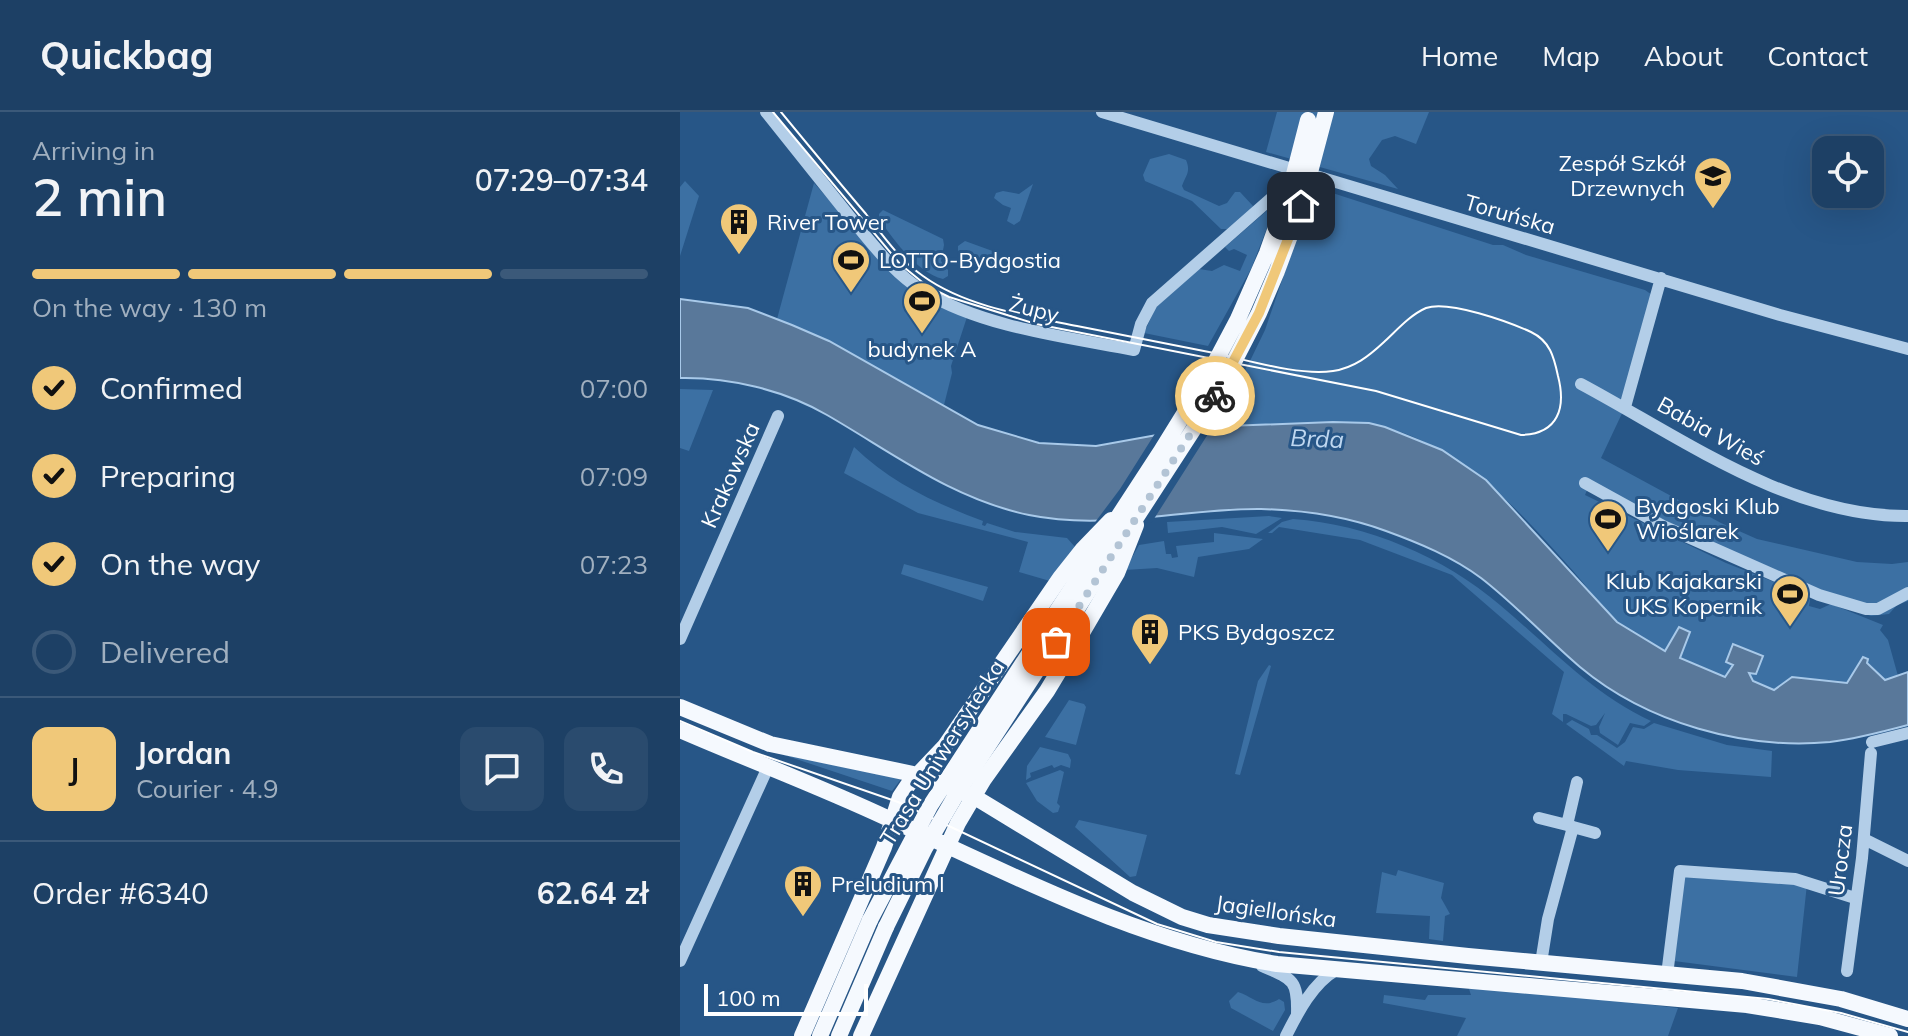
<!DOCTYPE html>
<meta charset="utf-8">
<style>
:root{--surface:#1d4065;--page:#2a4b6e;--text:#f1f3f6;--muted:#a0afbf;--line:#3b5979;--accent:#f0c879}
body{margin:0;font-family:Mulish,sans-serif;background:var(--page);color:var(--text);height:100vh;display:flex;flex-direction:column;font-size:30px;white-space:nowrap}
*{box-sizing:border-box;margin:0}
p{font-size:26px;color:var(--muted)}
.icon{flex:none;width:44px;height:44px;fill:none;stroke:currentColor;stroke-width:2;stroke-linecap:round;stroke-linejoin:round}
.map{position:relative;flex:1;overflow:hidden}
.panel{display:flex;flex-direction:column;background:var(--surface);width:680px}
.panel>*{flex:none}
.fabs{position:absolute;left:1132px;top:24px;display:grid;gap:16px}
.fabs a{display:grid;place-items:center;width:72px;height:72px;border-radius:16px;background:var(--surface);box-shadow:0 8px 32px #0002,0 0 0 2px var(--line);font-size:40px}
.scale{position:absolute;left:24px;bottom:20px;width:164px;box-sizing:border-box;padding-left:8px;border:4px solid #fff;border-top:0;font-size:22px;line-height:28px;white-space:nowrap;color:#fff;-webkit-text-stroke:6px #275687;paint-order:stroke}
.pin{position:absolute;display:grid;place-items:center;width:68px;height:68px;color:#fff;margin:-34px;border-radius:16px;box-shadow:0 4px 12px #0006}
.courier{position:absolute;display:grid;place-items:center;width:80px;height:80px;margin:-40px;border:6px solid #f0c879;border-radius:50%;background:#fff;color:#222;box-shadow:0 2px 10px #0007}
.head em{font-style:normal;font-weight:600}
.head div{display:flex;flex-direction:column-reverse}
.head{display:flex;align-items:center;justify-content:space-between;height:136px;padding:0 32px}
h1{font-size:52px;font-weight:600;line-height:60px}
.bar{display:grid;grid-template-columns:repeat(4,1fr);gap:12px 8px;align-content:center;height:96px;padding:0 32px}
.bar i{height:10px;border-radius:6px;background:var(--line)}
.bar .current{background:var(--accent)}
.bar p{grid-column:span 4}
.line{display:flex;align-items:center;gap:20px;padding:0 32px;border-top:2px solid var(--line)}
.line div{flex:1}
.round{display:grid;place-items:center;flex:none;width:84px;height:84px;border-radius:16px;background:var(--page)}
ol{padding:0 32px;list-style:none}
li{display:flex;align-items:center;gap:24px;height:88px}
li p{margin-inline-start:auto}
li .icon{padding:8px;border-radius:50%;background:var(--accent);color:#111;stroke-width:4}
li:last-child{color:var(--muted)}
li i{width:44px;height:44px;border:4px solid var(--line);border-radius:50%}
header{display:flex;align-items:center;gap:48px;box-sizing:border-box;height:112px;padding:0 40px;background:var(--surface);border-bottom:2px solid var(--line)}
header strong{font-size:38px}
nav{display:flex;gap:44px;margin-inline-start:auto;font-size:28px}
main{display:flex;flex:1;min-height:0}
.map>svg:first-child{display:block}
</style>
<header>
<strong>Quickbag</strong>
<nav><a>Home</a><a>Map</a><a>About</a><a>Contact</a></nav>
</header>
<main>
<section class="panel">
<div class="head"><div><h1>2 min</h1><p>Arriving in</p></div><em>07:29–07:34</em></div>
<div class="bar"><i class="current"></i><i class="current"></i><i class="current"></i><i></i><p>On the way · 130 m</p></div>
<ol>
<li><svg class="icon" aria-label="check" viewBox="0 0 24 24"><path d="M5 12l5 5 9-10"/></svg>Confirmed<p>07:00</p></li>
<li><svg class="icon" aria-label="check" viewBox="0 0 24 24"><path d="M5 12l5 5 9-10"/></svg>Preparing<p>07:09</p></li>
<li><svg class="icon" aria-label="check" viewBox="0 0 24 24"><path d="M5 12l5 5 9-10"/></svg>On the way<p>07:23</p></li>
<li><i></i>Delivered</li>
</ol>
<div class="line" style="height:144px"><b class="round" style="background:var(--accent);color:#111">J</b><div><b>Jordan</b><p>Courier · 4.9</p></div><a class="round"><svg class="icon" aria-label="chat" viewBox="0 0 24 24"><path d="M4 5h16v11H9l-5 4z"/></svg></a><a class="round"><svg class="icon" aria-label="phone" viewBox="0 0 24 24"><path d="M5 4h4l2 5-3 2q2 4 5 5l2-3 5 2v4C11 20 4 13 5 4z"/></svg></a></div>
<div class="line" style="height:104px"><div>Order #6340</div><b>62.64 zł</b></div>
</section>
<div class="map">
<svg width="1228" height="924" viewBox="0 0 1228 924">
<rect width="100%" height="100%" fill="#275687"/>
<path fill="#3c70a3" d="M597 0H749L736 32 715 24 702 28 689 47 691 54 705 63 718 77 586 40Z
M489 42 506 48C511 60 506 63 502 74L504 78 539 94 547 91 555 80H560L573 94 570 100 547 117H541L512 89 465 69 463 63 470 47Z
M5 69 19 84 0 144V75Z
M134 71 224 173 287 205 271 254 272 261 264 293 149 229 97 207Z
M353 72 340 109 334 113 327 109 331 96 323 93 314 86 316 81 323 79 339 82Z
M634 75 813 133H823L846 143 965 178 975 185 945 295 921 346 1041 411 1077 427 1177 450 1212 452 1228 450V489L1217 493 1209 502 1191 504 1138 486 984 411 910 371 905 383 1046 451 1127 483 1130 487 1129 494 1140 497 1151 492 1203 513 1200 518 1208 528 1218 564 1205 568 1181 548 1167 571 1112 565 1094 578 1073 569 1068 559 1053 553 1045 566 1000 546 1010 520 986 540C970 531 952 523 938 511 922 496 908 476 894 460 835 394 781 331 689 311L533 315 570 249 585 218Z
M597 90 571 157 528 234 464 221 476 195 519 157 532 159 544 153 560 159 567 143 554 137 549 139 545 135Z
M203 98 263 127 264 133 261 149 268 158V164L263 167C236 160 215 129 199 107V102Z
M285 129 318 141 321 150 314 156 300 151 284 150 278 142V134Z
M0 277 33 278 9 339 0 336Z
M174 335C211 371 255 391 303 409L302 413 305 414 307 411 335 420 387 426 396 436 370 469 339 460 348 430 238 401 164 361Z
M589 404 602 406 576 422 542 415 488 421 487 410Z
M613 407C687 412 764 445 820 493 869 534 912 582 971 609L964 614 950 611 938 633 920 621 919 615 925 601 916 613 911 614 886 602H883V610L872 602 884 560 772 463 680 428 599 415 592 421H588L602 410Z
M534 421 583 427 569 437 518 445 514 465 477 456 445 458 459 433 484 429 486 442H491L492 446 498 445 496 434 534 430Z
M224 452 308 475 303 489 221 462Z
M589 553 591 554 560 663 555 662 578 569Z
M389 588 404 592 406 595 396 633 365 625Z
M892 608 909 617 911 623H917L937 636 945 630 953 615 964 617 974 611 1047 633 1092 639 1091 665 998 658 946 649 944 654 886 612Z
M360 635 388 642 391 648 390 656 381 653 374 656 372 653 350 661 351 665 346 668 347 654Z
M101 642 221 667 212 679Z
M380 658 384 660 377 691 380 694 378 700 373 701 357 689 346 671Z
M399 708 467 723 456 764 450 765 395 715Z
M718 758 764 771 761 786 770 802 765 804 763 829 749 827 750 804 696 801 702 760 716 764Z
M1000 759 1127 772 1117 865 994 849Z
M819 875 998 896 988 924H777L786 906 703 891 704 883 745 888 748 883H791L789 877Z
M558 880C574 885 582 898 599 887L604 890 605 898 593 919 551 896 549 889Z"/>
<path fill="#59789a" stroke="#a8c9e9" stroke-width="2" d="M0 187 68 196 112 213 149 229 298 313 359 331 416 334 521 315 653 310 689 311 705 315 762 338 806 368 937 510 985 539 999 515 1010 520 1000 546 1045 565 1053 553 1046 550 1053 532 1083 544 1076 562 1069 561 1073 569 1094 578 1112 565 1167 571 1183 545 1188 547 1187 551 1205 568 1228 560V613C1202 620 1176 627 1150 630 1064 638 967 611 900 555 866 526 836 493 801 466 773 445 739 431 706 419 668 405 622 398 581 397 504 396 427 419 349 403 272 387 213 341 147 303 104 278 49 265 0 266Z"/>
<path fill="#275687" d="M520 311H535L472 410 413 413 440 377 476 320Z"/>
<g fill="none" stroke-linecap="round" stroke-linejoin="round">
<path stroke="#b3cee8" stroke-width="12" d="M86 0C116 37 144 73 174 110 195 135 215 162 243 179 302 215 386 225 454 238L461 212 472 191 595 83 606 72 608 65
M422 0 1100 203 1228 237
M901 272C1002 326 1109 405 1228 404
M945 295 981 166
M905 371 983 414 1139 483 1186 497H1198L1228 481
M0 527 98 304
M1192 630 1228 621
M859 706 887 713
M893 715 915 721
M1184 727 1228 749
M0 849 88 655
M861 851 868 807 893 715 887 713 897 670
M582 854C613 867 618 868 617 902
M1167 859 1182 746 1191 641
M987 863 1000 759 1115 767 1175 786
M606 924C618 900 633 871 656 858"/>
<path stroke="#f5f9fe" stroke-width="16" d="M0 595 90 632 238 663 293 684 453 781 502 805 528 813 599 824 788 844 1062 869 1161 887 1228 907
M0 618C69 648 139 674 207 706 333 763 459 830 597 852L1067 893 1140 905 1210 924
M122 924 204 735 220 685 228 673 265 634 380 466 403 437 431 408
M140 924 190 808
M159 924 206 815
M181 924 278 711 304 667 367 579 396 531 437 461 456 413"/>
<path stroke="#fff" stroke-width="2" d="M93 0 220 152 247 174 269 185 356 212 696 279 841 323C879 322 886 295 878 264 874 245 870 229 851 220 829 210 769 188 746 196 730 203 717 218 704 230 689 244 674 256 653 259 618 264 568 248 534 241 488 232 443 223 397 214 347 204 286 195 243 164 220 148 203 124 186 102 157 68 129 34 101 0
M0 609 73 640 218 690 477 812 536 830 599 840 1088 887 1161 901 1228 920"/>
<path stroke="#f5f9fe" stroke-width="16" d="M190 808 250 694 481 339 530 260 558 207 587 141 612 70 628 8
M206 815 245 736 276 683 541 275 579 201 597 159 621 94 646 0"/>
</g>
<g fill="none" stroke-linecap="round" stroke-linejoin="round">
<path stroke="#b3c4d5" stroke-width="8" stroke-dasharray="0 14.4" d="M376 530 535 284"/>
<path stroke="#f0c879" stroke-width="10" d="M535 284 579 201 621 94"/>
</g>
<defs>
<symbol id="university-pin" viewBox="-11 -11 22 30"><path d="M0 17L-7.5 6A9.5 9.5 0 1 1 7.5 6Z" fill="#f0c879" stroke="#275687"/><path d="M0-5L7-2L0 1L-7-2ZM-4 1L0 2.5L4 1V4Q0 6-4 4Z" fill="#111"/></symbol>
<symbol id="building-pin" viewBox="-11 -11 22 30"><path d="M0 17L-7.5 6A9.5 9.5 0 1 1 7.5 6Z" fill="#f0c879" stroke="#275687"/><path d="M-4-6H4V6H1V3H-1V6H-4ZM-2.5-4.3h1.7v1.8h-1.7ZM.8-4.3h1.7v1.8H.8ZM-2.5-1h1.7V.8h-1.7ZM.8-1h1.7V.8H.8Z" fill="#111"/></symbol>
<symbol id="stadium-pin" viewBox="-11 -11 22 30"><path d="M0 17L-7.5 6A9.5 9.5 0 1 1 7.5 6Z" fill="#f0c879" stroke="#275687"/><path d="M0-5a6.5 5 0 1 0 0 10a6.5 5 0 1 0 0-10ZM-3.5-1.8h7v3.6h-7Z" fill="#111"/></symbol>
</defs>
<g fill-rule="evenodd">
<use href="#university-pin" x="1011" y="42" width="44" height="60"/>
<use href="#building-pin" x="37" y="88" width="44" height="60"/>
<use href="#stadium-pin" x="149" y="126" width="44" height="60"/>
<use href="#stadium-pin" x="220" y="167" width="44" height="60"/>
<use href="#stadium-pin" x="906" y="385" width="44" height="60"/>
<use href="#stadium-pin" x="1088" y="460" width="44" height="60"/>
<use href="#building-pin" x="448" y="498" width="44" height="60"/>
<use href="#building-pin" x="101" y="750" width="44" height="60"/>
</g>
<g text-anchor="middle" stroke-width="6" stroke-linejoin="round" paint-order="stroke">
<g font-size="22" fill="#fff" stroke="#275687" text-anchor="start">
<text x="1005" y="59" text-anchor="end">Zespół Szkół<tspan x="1005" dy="25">Drzewnych</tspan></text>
<text x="87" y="118">River Tower</text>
<text x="199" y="156">LOTTO-Bydgostia</text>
<text x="242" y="245" text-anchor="middle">budynek A</text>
<text x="956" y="402">Bydgoski Klub<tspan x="956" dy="25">Wioślarek</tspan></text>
<text x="1082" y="477" text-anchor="end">Klub Kajakarski<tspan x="1082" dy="25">UKS Kopernik</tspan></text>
<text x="498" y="528">PKS Bydgoszcz</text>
<text x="151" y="780">Preludium I</text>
</g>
<g font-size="22" fill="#fff" stroke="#275687">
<text transform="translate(830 102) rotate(16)" y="8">Toruńska</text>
<text transform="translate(354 197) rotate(14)" y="8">Żupy</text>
<text transform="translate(1031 319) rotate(29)" y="8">Babia Wieś</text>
<text transform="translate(50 363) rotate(-66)" y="8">Krakowska</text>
<text transform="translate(262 640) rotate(-58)" y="8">Trasa Uniwersytecka</text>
<text transform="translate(1160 748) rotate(-83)" y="8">Urocza</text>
<text transform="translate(596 799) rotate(8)" y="8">Jagiellońska</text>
</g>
<g font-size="24" font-style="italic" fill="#bfd7f0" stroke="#275687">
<text transform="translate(637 327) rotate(2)" y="8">Brda</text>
</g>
</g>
</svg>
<div class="fabs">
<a><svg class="icon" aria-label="locate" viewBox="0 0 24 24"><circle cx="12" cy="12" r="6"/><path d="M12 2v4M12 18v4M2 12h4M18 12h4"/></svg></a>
</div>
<div class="scale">100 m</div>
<div class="pin" style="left:376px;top:530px;background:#ea580c"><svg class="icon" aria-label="bag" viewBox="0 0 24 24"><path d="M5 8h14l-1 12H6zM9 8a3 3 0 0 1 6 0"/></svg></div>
<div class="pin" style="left:621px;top:94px;background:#1f2937"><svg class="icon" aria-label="home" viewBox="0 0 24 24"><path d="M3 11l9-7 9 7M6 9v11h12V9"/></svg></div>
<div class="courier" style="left:535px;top:284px"><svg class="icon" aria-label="bike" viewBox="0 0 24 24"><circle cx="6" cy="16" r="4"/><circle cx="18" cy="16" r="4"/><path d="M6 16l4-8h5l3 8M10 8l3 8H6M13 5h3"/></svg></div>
</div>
</main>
